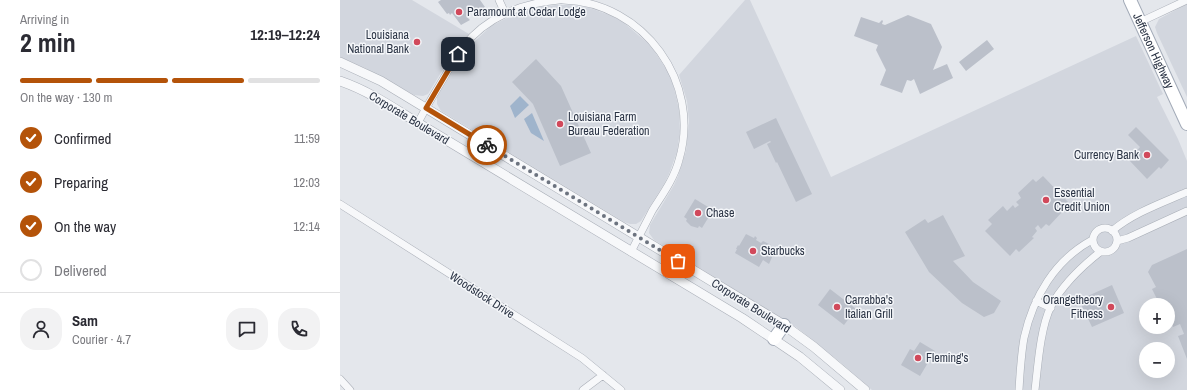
<!DOCTYPE html>
<meta charset="utf-8">
<style>
:root{--surface:#fff;--page:#f2f2f3;--text:#2b2b33;--muted:#7c7c81;--line:#e1e1e2;--accent:#b45309}
body{margin:0;font-family:"Archivo Narrow",sans-serif;background:var(--page);color:var(--text);height:100vh;display:flex;flex-direction:column;font-size:15px;white-space:nowrap}
*{box-sizing:border-box;margin:0}
p{font-size:13px;color:var(--muted)}
.icon{flex:none;width:22px;height:22px;fill:none;stroke:currentColor;stroke-width:2;stroke-linecap:round;stroke-linejoin:round}
.map{position:relative;flex:1;overflow:hidden}
.drawer{display:flex;flex-direction:column;background:var(--surface);width:340px}
.drawer>*{flex:none}
.buttons{position:absolute;left:799px;top:298px;display:grid;gap:8px}
.buttons a{display:grid;place-items:center;width:36px;height:36px;border-radius:50%;background:var(--surface);box-shadow:0 4px 16px #0002;font-size:20px}
.pin{position:absolute;display:grid;place-items:center;width:34px;height:34px;color:#fff;margin:-17px;border-radius:8px;box-shadow:0 2px 6px #0006}
.courier{position:absolute;display:grid;place-items:center;width:40px;height:40px;margin:-20px;border:3px solid #b45309;border-radius:50%;background:#fff;color:#222;box-shadow:0 1px 5px #0007}
.headline em{font-style:normal;font-weight:800}
.headline div{display:flex;flex-direction:column-reverse}
.headline{display:flex;align-items:center;justify-content:space-between;height:68px;padding:0 20px}
h1{font-size:26px;font-weight:800;line-height:30px}
.bar{display:grid;grid-template-columns:repeat(4,1fr);gap:6px 4px;align-content:center;height:48px;padding:0 20px}
.bar i{height:5px;border-radius:3px;background:var(--line)}
.bar .active{background:var(--accent)}
.bar p{grid-column:span 4}
.line{display:flex;align-items:center;gap:10px;padding:0 20px;border-top:1px solid var(--line)}
.line div{flex:1}
.round{display:grid;place-items:center;flex:none;width:42px;height:42px;border-radius:16px;background:var(--page)}
ol{padding:0 20px;list-style:none}
li{display:flex;align-items:center;gap:12px;height:44px}
li p{margin-inline-start:auto}
li .icon{padding:4px;border-radius:50%;background:var(--accent);color:#fff;stroke-width:4}
li:last-child{color:var(--muted)}
li i{width:22px;height:22px;border:2px solid var(--line);border-radius:50%}
main{display:flex;flex:1;min-height:0}
.map>svg:first-child{display:block}
</style>
<main>
<section class="drawer">
<div class="headline"><div><h1>2 min</h1><p>Arriving in</p></div><em>12:19–12:24</em></div>
<div class="bar"><i class="active"></i><i class="active"></i><i class="active"></i><i></i><p>On the way · 130 m</p></div>
<ol>
<li><svg class="icon" aria-label="check" viewBox="0 0 24 24"><path d="M5 12l5 5 9-10"/></svg>Confirmed<p>11:59</p></li>
<li><svg class="icon" aria-label="check" viewBox="0 0 24 24"><path d="M5 12l5 5 9-10"/></svg>Preparing<p>12:03</p></li>
<li><svg class="icon" aria-label="check" viewBox="0 0 24 24"><path d="M5 12l5 5 9-10"/></svg>On the way<p>12:14</p></li>
<li><i></i>Delivered</li>
</ol>
<div class="line" style="height:72px"><a class="round"><svg class="icon" aria-label="person" viewBox="0 0 24 24"><circle cx="12" cy="8" r="4"/><path d="M4 21q1-7 8-7t8 7"/></svg></a><div><b>Sam</b><p>Courier · 4.7</p></div><a class="round"><svg class="icon" aria-label="chat" viewBox="0 0 24 24"><path d="M4 5h16v11H9l-5 4z"/></svg></a><a class="round"><svg class="icon" aria-label="phone" viewBox="0 0 24 24"><path d="M5 4h4l2 5-3 2q2 4 5 5l2-3 5 2v4C11 20 4 13 5 4z"/></svg></a></div>
</section>
<div class="map">
<svg width="847" height="390" viewBox="0 0 847 390">
<rect width="100%" height="100%" fill="#e4e7ec"/>
<path fill="#d2d6de" fill-rule="evenodd" d="M0 0H72L129 34 113 53 88 94 83 96 74 95 25 68 0 57Z
M405 0H410L491 177 796 36 823 94 817 97 838 139 847 161V390H532L501 363 456 327 314 240 309 233 310 225 334 185 338 176 346 151 349 121 347 101 339 75ZM806 305H828V327H806ZM806 349H828V371H806Z
M847 4V97L817 33 815 27 819 19Z
M216 5H229L250 8 272 16 283 22 311 46 328 72 333 84 339 109 340 131 337 152 329 174 324 184 301 221 296 224H290L284 222 101 111 97 104V97L122 56 135 41 151 26 179 12 196 7Z"/>
<path fill="#9fb4cc" d="M180 96 189 105 175 118 170 106Z
M192 113 204 141 191 133 184 119Z"/>
<path fill="#bbc0ca" d="M101 0H140L145 7 142 9 143 10 138 14 135 10 127 17 130 20 121 25 112 13 110 15 109 13 107 14 98 2Z
M568 15 591 24 602 47 593 70 607 64 613 78 580 94 574 79 571 81 567 80 562 93 540 85 546 70 536 50 538 45 514 36 521 17 539 23 542 20 543 21 542 24 545 25Z
M647 40 654 49 626 71 619 62Z
M196 59 221 86 251 153 220 166 193 104 172 82Z
M436 118 472 194 456 202 437 162 436 163 427 144 431 142 430 141 414 149 406 132Z
M796 127 829 160 821 169 819 167 807 179 789 160 800 147 788 135Z
M703 176 728 202 722 208 724 210 709 226 706 224 701 229 698 225 695 228 697 231 692 237 694 238 679 252 676 249 670 256 645 231 652 224 648 220 663 206 667 211 673 205 675 208 679 205 676 202 681 198 678 193 693 179 696 182Z
M355 199 373 210 362 228 359 226 358 228 351 226 346 221 347 219 344 217Z
M603 215 625 256 613 261 633 282 661 301 654 313 644 317 622 303 589 272 565 232 585 219 588 223Z
M406 234 414 238 415 236 417 238 416 240 421 243 423 241 431 245 429 248V250L430 251 429 253 433 255 429 264 423 260 419 267 395 253 397 249H396L398 245 399 246Z
M847 249V359L838 336 844 334 840 324 833 327 828 315V305H820L812 289 816 287 808 272 812 265Z
M772 285 784 313 752 327 739 300Z
M490 289 516 309 504 325 478 305Z
M580 342 595 351 580 376 561 365 570 349 574 351Z"/>
<g fill="none" stroke-linecap="round" stroke-linejoin="round">
<defs>
<path id="minor" d="M159 0 165 13
M223 0C304 2 362 83 339 160 334 179 322 195 312 211 305 225 298 238 291 252
M800 22 847 0
M78 123C86 107 96 91 105 76 111 66 116 56 123 47 146 17 182 3 219 0
M0 204 242 358 281 390
M753 240a12 12 0 1 1 24 0a12 12 0 1 1-24 0Z
M772 231C793 213 822 203 847 192
M777 241 788 238 847 211
M696 301 711 308
M0 379 10 390
M243 390 263 375
M679 390C680 373 681 355 684 338 693 297 715 260 752 240
M695 390C698 365 700 329 711 306 723 284 741 267 760 252"/>
<path id="tertiary" d="M0 62 41 81 444 325 474 347 525 390
M0 81C29 91 52 107 78 123L402 318 460 357 500 390"/>
<g id="primary">
<path id="s1" d="M790 0 847 124"/>
<path d="M434 339 444 325"/>
</g>
</defs>
<use href="#minor" stroke="#a9aeb7" stroke-width="8"/>
<use href="#tertiary" stroke="#a9aeb7" stroke-width="10"/>
<use href="#primary" stroke="#a3abb8" stroke-width="14"/>
<use href="#minor" stroke="#f7f8fa" stroke-width="7"/>
<use href="#tertiary" stroke="#f7f8fa" stroke-width="9"/>
<use href="#primary" stroke="#fff" stroke-width="12"/>
</g>
<g fill="none" stroke-linecap="round" stroke-linejoin="round">
<path stroke="#6c737f" stroke-width="4" stroke-dasharray="0 7.2" d="M147 145 338 261"/>
<path stroke="#b45309" stroke-width="5" d="M118 54 86 108 147 145"/>
</g>
<g fill="#d1495b" stroke="#f4f6f9" stroke-width="1.5">
<circle cx="119" cy="12" r="4"/>
<circle cx="77" cy="42" r="4"/>
<circle cx="220" cy="124" r="4"/>
<circle cx="807" cy="155" r="4"/>
<circle cx="706" cy="200" r="4"/>
<circle cx="358" cy="213" r="4"/>
<circle cx="413" cy="251" r="4"/>
<circle cx="497" cy="307" r="4"/>
<circle cx="771" cy="307" r="4"/>
<circle cx="578" cy="358" r="4"/>
</g>
<g text-anchor="middle" stroke-width="3" stroke-linejoin="round" paint-order="stroke">
<g font-size="12" fill="#2b3445" stroke="#f4f6f9" text-anchor="start">
<text x="127" y="16">Paramount at Cedar Lodge</text>
<text x="69" y="39" text-anchor="end">Louisiana<tspan x="69" dy="14">National Bank</tspan></text>
<text x="228" y="121">Louisiana Farm<tspan x="228" dy="14">Bureau Federation</tspan></text>
<text x="799" y="159" text-anchor="end">Currency Bank</text>
<text x="714" y="197">Essential<tspan x="714" dy="14">Credit Union</tspan></text>
<text x="366" y="217">Chase</text>
<text x="421" y="255">Starbucks</text>
<text x="505" y="304">Carrabba's<tspan x="505" dy="14">Italian Grill</tspan></text>
<text x="763" y="304" text-anchor="end">Orangetheory<tspan x="763" dy="14">Fitness</tspan></text>
<text x="586" y="362">Fleming's</text>
</g>
<g font-size="12" fill="#2b3445" stroke="#f4f6f9">
<text dy="4" stroke="none"><textPath href="#s1" startOffset="56">Jefferson Highway</textPath></text>
<text transform="translate(69 118) rotate(31)" y="4">Corporate Boulevard</text>
<text transform="translate(142 295) rotate(33)" y="4">Woodstock Drive</text>
<text transform="translate(411 306) rotate(32)" y="4">Corporate Boulevard</text>
</g>
</g>
</svg>
<div class="buttons">
<a>+</a>
<a>−</a>
</div>
<div class="pin" style="left:338px;top:261px;background:#ea580c"><svg class="icon" aria-label="bag" viewBox="0 0 24 24"><path d="M5 8h14l-1 12H6zM9 8a3 3 0 0 1 6 0"/></svg></div>
<div class="pin" style="left:118px;top:54px;background:#1f2937"><svg class="icon" aria-label="home" viewBox="0 0 24 24"><path d="M3 11l9-7 9 7M6 9v11h12V9"/></svg></div>
<div class="courier" style="left:147px;top:145px"><svg class="icon" aria-label="bike" viewBox="0 0 24 24"><circle cx="6" cy="16" r="4"/><circle cx="18" cy="16" r="4"/><path d="M6 16l4-8h5l3 8M10 8l3 8H6M13 5h3"/></svg></div>
</div>
</main>
